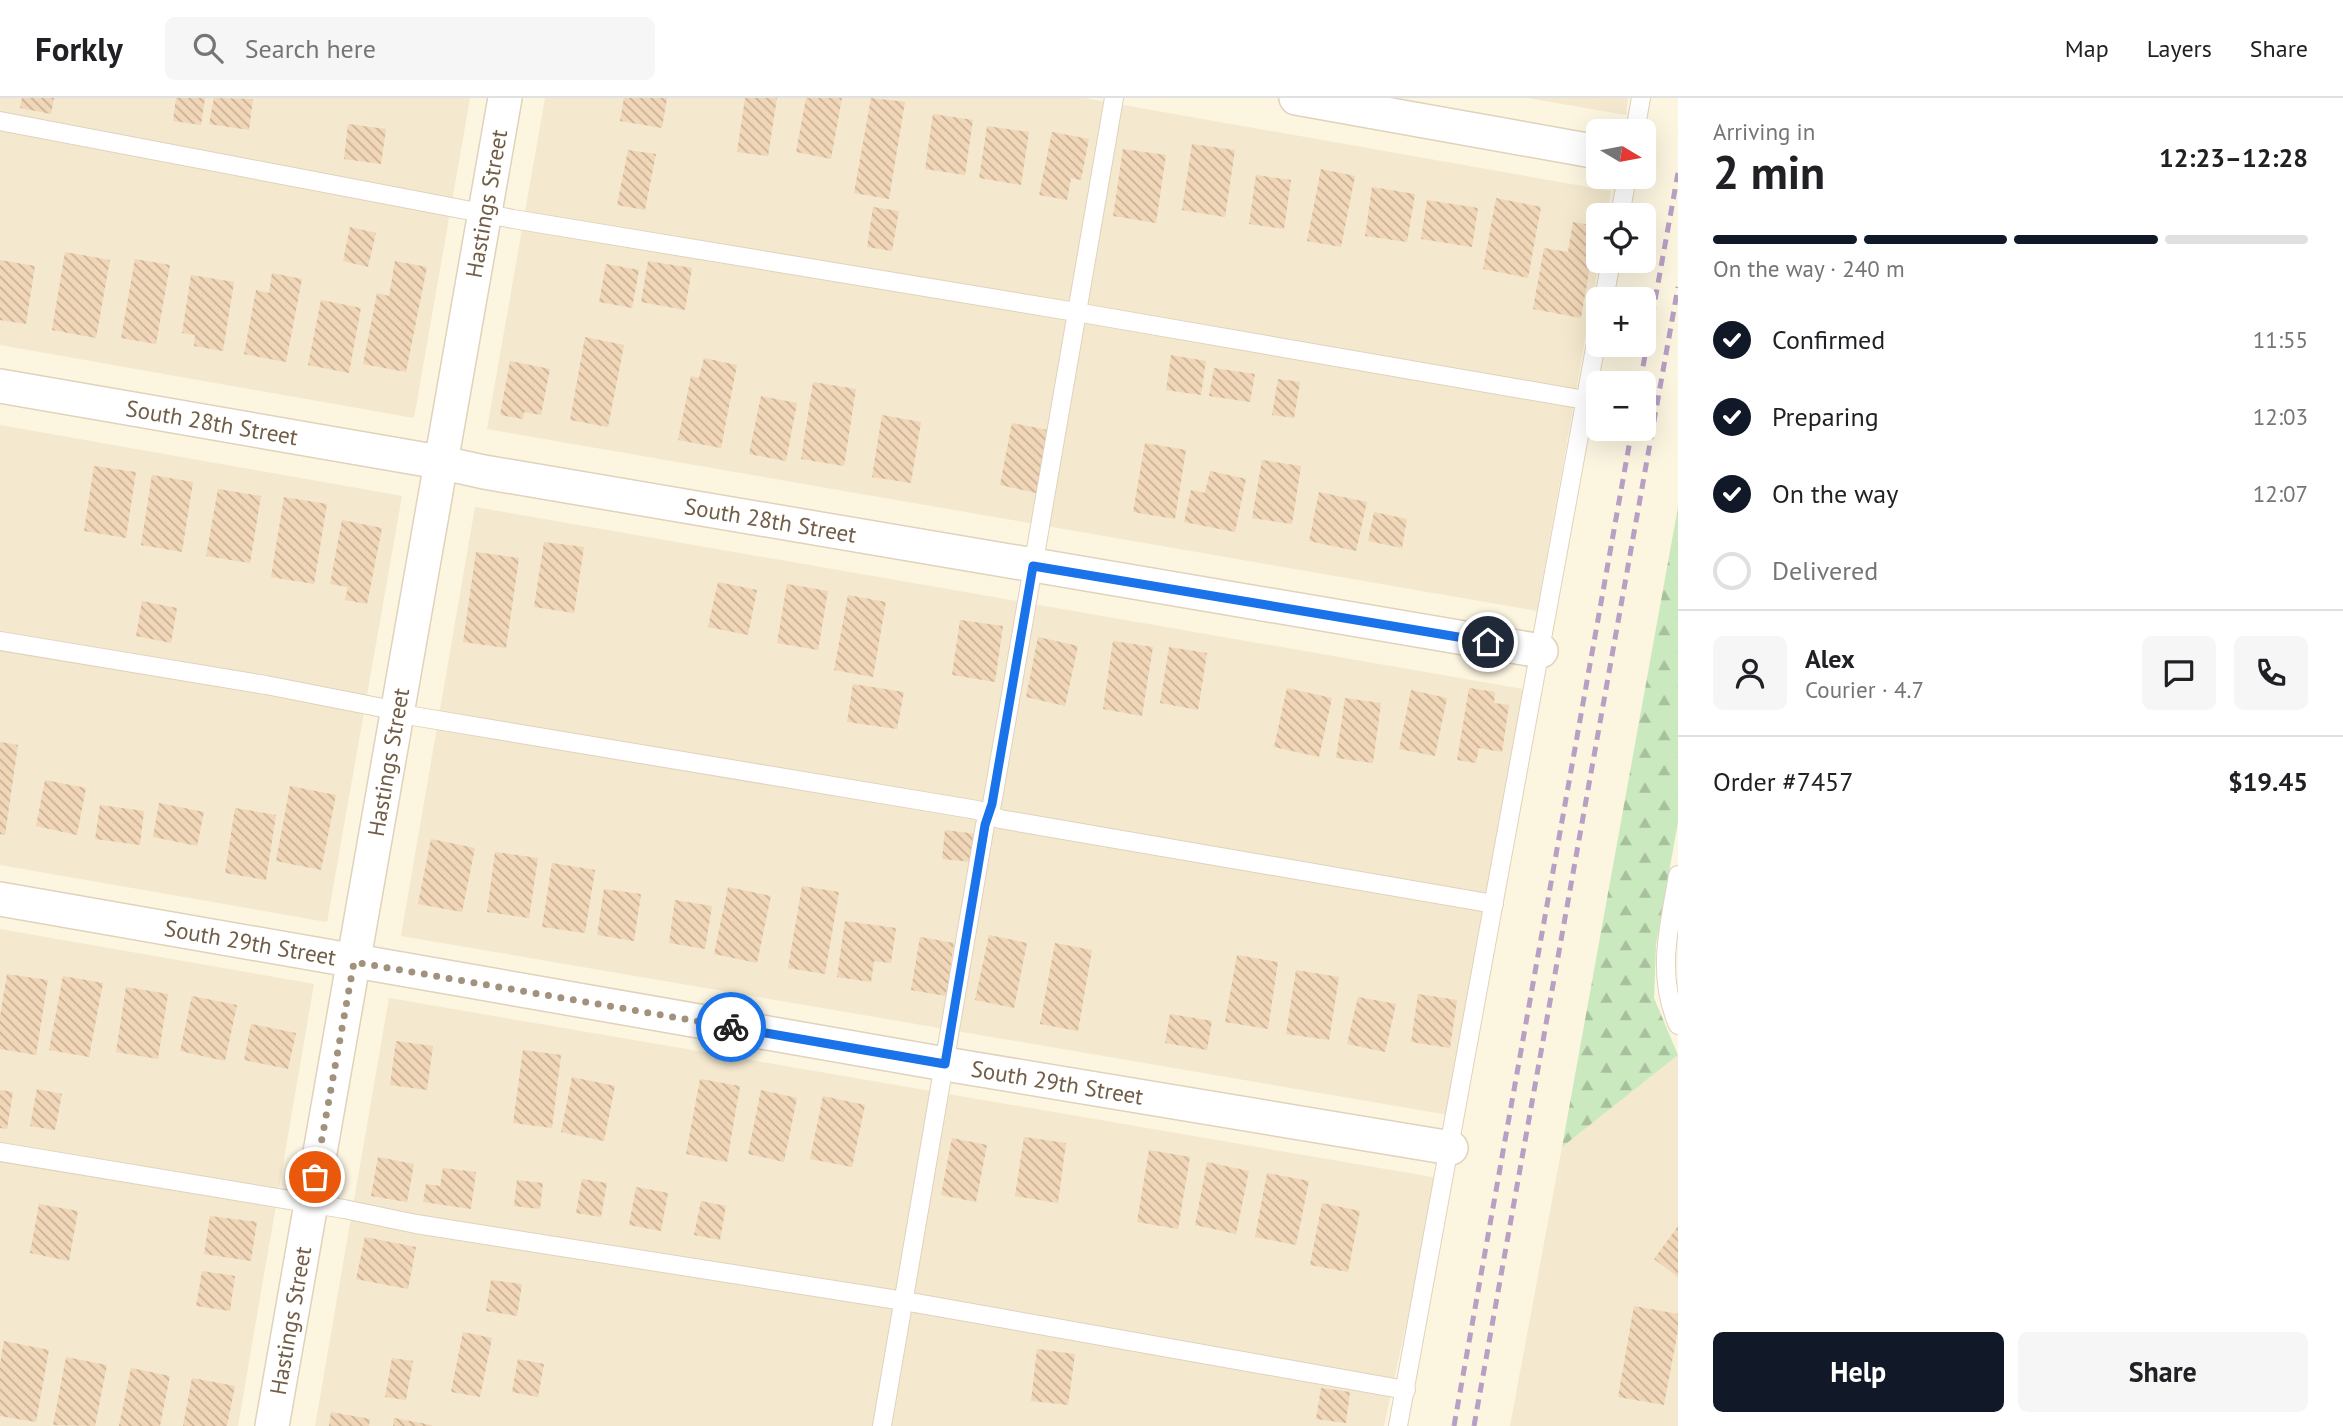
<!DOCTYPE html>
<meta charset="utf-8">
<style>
:root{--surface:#fff;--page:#f6f6f6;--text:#202124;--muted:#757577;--line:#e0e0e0;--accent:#111827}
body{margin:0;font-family:"PT Sans",sans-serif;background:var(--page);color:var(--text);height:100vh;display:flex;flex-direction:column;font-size:26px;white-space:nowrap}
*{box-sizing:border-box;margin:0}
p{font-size:23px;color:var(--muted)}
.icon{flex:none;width:38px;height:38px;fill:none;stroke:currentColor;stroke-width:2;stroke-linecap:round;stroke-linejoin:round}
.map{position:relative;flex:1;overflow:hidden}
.panel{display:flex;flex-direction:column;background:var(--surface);width:665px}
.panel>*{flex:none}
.needle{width:46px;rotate:100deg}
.buttons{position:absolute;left:1586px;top:21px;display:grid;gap:14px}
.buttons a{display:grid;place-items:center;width:70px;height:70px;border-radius:10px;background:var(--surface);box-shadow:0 7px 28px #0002;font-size:35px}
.pin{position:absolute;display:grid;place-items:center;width:60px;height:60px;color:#fff;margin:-30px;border:4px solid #fff;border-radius:50%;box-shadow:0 2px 7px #0007}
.courier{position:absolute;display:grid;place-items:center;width:70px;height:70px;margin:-35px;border:5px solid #1a73e8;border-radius:50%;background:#fff;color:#222;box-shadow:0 2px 9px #0007}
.head em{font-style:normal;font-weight:700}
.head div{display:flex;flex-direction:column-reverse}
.head{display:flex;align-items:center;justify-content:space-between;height:119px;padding:0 35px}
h1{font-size:46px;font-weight:700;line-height:52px}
.bar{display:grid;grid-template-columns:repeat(4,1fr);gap:10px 7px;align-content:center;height:84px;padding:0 35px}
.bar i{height:9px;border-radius:5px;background:var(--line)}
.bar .on{background:var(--accent)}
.bar p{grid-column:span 4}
.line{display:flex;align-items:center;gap:18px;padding:0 35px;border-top:2px solid var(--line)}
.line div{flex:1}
.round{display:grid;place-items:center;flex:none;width:74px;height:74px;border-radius:10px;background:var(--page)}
ol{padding:0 35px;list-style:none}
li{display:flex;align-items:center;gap:21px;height:77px}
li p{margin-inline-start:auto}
li .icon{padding:7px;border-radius:50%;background:var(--accent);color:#fff;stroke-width:4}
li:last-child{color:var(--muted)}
li i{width:38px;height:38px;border:4px solid var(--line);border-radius:50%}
.primary-button{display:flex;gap:14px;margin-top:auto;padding:14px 35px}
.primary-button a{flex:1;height:80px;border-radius:10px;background:var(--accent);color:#fff;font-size:28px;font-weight:700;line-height:80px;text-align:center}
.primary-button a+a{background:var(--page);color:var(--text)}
header{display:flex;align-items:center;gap:42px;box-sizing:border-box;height:98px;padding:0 35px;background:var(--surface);border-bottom:2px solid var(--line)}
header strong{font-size:33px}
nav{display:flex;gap:38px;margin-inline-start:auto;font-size:24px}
.search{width:490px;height:63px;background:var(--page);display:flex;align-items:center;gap:18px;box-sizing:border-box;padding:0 24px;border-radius:10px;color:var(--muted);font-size:26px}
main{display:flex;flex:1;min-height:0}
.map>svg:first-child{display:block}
</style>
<header>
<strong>Forkly</strong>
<div class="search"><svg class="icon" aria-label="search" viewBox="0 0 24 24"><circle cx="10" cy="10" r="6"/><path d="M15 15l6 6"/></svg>Search here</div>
<nav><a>Map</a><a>Layers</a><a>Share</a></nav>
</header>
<main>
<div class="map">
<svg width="1678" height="1328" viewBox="0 0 1678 1328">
<defs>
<pattern id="forest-firs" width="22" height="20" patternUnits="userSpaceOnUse" patternTransform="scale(1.75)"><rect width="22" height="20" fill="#cae9bf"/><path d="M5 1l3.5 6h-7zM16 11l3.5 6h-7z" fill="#a8c09d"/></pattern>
<pattern id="building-back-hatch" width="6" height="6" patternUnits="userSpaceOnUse" patternTransform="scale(1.75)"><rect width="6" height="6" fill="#f1d6b7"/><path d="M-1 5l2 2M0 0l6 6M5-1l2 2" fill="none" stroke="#c8b197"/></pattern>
</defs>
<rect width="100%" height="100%" fill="#fcf5e0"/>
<path fill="#f4e8ce" d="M0 0H470L414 320 0 247Z
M545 0H1084L1611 93 1607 117H1598L1599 163 1537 513 487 331Z
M1528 0H1628L1626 17Z
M0 327 402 398 327 824 0 767Z
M475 409 1523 591 1449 1017 401 838Z
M0 831 314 886 238 1328H0Z
M389 900 1438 1080 1384 1328H315Z
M1678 957V1328H1510L1562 1049Z"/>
<path fill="url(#forest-firs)" d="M1678 409V724L1656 847 1654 900 1678 957 1562 1049Z"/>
<path fill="url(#building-back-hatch)" d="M22 0H54L51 16 20 10Z
M176 0H205L201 27 173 23Z
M214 0 253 1 249 32 209 26Z
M624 0H667L662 30 620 23Z
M745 0H777L768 58 737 54Z
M806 0H842L831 61 796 54Z
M871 0 905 4 889 101 854 95Z
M933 16 973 22 965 77 925 71Z
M348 26 386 31 381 66 344 61Z
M987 28 1029 34 1021 87 979 80Z
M1052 34 1089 41 1081 82 1071 80 1067 102 1039 97Z
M1192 46 1235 52 1225 119 1182 112Z
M1123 51 1166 57 1156 125 1113 118Z
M628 52 656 56 645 112 617 107Z
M1321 71 1355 78 1341 149 1307 143Z
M1256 77 1291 82 1284 131 1249 126Z
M1372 89 1415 96 1407 144 1365 138Z
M1496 100 1541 109 1528 180 1483 171Z
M1427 102 1478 110 1472 149 1421 141Z
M873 109 899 113 892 153 867 149Z
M1573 124 1597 128 1581 220 1533 211 1544 150 1568 154Z
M350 129 376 135 368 169 343 163Z
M65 154 110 162 96 240 52 232Z
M135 161 170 167 156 246 121 240Z
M0 162 35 168 26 226 0 222Z
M395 163 427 169 406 274 363 266 377 195 389 198Z
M648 163 692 170 685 212 641 204Z
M606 166 639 172 632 210 599 204Z
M272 175 302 181 286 264 244 256 256 192 269 195Z
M191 177 234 184 223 253 194 248 195 237 182 235Z
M321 202 361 210 349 275 308 267Z
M585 239 624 247 608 329 570 322Z
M1171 257 1206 263 1201 297 1166 292Z
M704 260 737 267 721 350 678 342 691 278 699 280Z
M510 263 550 271 541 317 524 314 523 321 500 317Z
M1214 270 1255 276 1250 304 1209 298Z
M1278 281 1300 284 1294 320 1272 317Z
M813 284 856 291 844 368 801 361Z
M761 298 797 305 786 363 749 356Z
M882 317 921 324 911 385 872 379Z
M1012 325 1048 332 1036 395 1000 387Z
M1145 345 1186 352 1175 421 1133 414Z
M1262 362 1301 368 1292 426 1252 420Z
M94 368 136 374 126 440 84 433Z
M1210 373 1246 381 1235 434 1184 424 1191 392 1205 395Z
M152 377 193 384 182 454 141 447Z
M218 391 261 398 250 465 206 458Z
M1319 394 1367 404 1356 453 1309 443Z
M284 399 327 406 314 486 271 479Z
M1374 414 1407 421 1402 450 1368 443Z
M342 422 382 430 367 506 345 502 348 489 330 486Z
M544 444 584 449 574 515 534 509Z
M476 454 519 460 506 550 463 544Z
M718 484 757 492 748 537 708 529Z
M787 486 828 493 818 552 777 545Z
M848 497 886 504 873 579 834 572Z
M142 503 177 510 171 545 136 538Z
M960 522 1003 528 995 584 952 577Z
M1038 539 1078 548 1065 608 1026 599Z
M1113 543 1153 549 1142 618 1103 611Z
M1169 549 1207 555 1198 612 1160 605Z
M853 586 904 594 897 631 847 624Z
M1287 590 1332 600 1319 659 1274 649Z
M1469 590 1495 594 1494 605 1509 607 1502 654 1479 650 1476 665 1457 662Z
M1411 592 1447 600 1435 658 1399 651Z
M1345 600 1381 605 1373 665 1336 660Z
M0 644 18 647 5 737 0 736Z
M45 682 86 690 77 737 36 728Z
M290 688 336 697 321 772 276 763Z
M159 705 204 714 197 748 153 739Z
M100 707 144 713 140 747 95 741Z
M235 710 276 717 266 782 225 775Z
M945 732 976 736 973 764 942 761Z
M431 741 475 750 462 814 418 806Z
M495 754 538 760 529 820 487 814Z
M552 765 595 772 585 835 542 829Z
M802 788 839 794 825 876 788 870Z
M728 789 771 798 757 865 714 856Z
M604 791 641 796 634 843 597 837Z
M675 802 712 808 705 851 669 845Z
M845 823 896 830 891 865 874 863 871 884 837 879Z
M989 837 1027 845 1014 910 975 902Z
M920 839 954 845 946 898 911 892Z
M1055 845 1092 852 1078 933 1040 926Z
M1237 857 1278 864 1268 931 1225 924Z
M1296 872 1339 879 1329 942 1286 936Z
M7 876 48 882 36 957 0 951V919Z
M63 878 103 885 89 959 49 952Z
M126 889 168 896 158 961 116 954Z
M1418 896 1457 902 1450 950 1411 944Z
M192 898 237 907 225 963 180 953Z
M1358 899 1396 906 1385 954 1347 946Z
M1170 916 1212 923 1207 952 1165 945Z
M251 926 296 935 288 971 244 962Z
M396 943 433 948 427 992 390 987Z
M523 952 561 957 552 1030 513 1025Z
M572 979 615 988 604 1043 561 1034Z
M700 981 740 988 727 1064 686 1056Z
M37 991 62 996 55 1032 30 1028Z
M0 992 13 994 7 1031 0 1030Z
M761 992 797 1000 784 1064 748 1056Z
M823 998 865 1007 852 1069 810 1061Z
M1024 1039 1066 1045 1058 1105 1015 1098Z
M952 1040 987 1047 976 1104 941 1097Z
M1149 1052 1190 1059 1178 1131 1137 1124Z
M378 1059 414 1066 407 1104 371 1098Z
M1207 1064 1249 1073 1236 1136 1195 1127Z
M443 1070 476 1074 471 1111 423 1104 426 1086 440 1088Z
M1267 1075 1309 1083 1296 1147 1255 1139Z
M582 1081 607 1085 601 1119 576 1115Z
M517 1082 543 1085 540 1111 514 1108Z
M636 1089 668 1095 661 1133 629 1127Z
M701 1103 726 1108 720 1142 694 1137Z
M1322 1105 1360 1113 1348 1174 1310 1167Z
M39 1106 78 1113 69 1163 30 1155Z
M210 1118 257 1124 251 1163 204 1156Z
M1678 1128V1179L1654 1161Z
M365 1139 416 1149 408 1191 356 1181Z
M202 1173 235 1178 230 1213 196 1208Z
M491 1182 522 1186 517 1218 486 1213Z
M1634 1208 1678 1216V1232L1664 1307 1618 1299Z
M463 1234 492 1240 480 1299 451 1294Z
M4 1243 49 1252 36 1324 0 1318V1266Z
M1037 1251 1075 1256 1068 1307 1031 1303Z
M66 1259 107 1267 95 1328 53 1327Z
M392 1260 413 1263 406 1302 385 1299Z
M518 1261 544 1266 538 1299 512 1294Z
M131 1270 170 1278 160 1328H119Z
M192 1280 235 1288 227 1328H183Z
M1321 1290 1350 1294 1346 1325 1316 1321Z
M331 1314 370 1321 369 1328H329Z
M394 1320 432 1327V1328H393Z"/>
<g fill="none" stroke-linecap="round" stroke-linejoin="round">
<defs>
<path id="service" d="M0 23 513 121 1076 214 1585 302
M1635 33 1641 0
M1620 117 1627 79
M1604 201 1611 163
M0 543 266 587 383 610 407 617 977 712 1000 721 1494 806
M1678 777C1669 830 1656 876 1678 927
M0 1054 344 1111 416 1126 904 1203 1406 1292
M882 1328 985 727 992 706 1114 0
M1398 1328 1598 234"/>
<g id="minor">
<path d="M1296 0 1598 54"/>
<path id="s1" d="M0 288 439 364 484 374 1541 553"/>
<path id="s2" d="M0 801 945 966 1451 1050"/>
<path id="s3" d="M272 1328 505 0"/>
</g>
</defs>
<use href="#service" stroke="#e0d2bc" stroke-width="20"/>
<use href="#minor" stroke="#e0d2bc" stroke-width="36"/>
<use href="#service" stroke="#fff" stroke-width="18"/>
<use href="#minor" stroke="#fff" stroke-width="33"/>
<path stroke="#b89fc4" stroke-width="5" stroke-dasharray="10 7" stroke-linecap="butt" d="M1640 285 1678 75
M1454 1328 1632 331
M1474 1328 1678 189"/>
</g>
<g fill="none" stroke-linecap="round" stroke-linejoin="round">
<path stroke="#a2927d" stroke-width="7" stroke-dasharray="0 12.6" d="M315 1079 354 864 731 929"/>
<path stroke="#1a73e8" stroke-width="9" d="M731 929 945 966 985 727 992 706 1033 468 1488 544"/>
</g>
<g text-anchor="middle" stroke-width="5" stroke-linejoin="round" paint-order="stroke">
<g font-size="23" fill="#725d47" stroke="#fff9e6">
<text dy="8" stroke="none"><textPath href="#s3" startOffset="1241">Hastings Street</textPath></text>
<text dy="8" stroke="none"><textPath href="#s1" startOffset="215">South 28th Street</textPath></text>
<text dy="8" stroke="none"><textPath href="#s1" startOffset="782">South 28th Street</textPath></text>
<text dy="8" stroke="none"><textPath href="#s3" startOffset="674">Hastings Street</textPath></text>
<text dy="8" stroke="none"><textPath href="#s2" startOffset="254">South 29th Street</textPath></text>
<text dy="8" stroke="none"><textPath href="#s2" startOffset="1073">South 29th Street</textPath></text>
<text dy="8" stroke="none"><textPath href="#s3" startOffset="107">Hastings Street</textPath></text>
</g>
</g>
</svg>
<div class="buttons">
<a><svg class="needle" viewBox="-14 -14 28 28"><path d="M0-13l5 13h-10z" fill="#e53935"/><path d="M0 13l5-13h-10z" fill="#757577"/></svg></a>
<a><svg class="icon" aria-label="locate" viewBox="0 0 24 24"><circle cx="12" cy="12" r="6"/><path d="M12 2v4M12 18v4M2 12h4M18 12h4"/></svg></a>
<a>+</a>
<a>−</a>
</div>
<div class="pin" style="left:315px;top:1079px;background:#ea580c"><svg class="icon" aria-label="bag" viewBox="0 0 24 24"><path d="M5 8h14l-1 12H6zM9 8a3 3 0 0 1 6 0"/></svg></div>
<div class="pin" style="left:1488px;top:544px;background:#1f2937"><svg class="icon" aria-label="home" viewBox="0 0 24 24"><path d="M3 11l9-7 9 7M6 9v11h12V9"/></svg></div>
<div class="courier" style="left:731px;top:929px"><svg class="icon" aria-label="bike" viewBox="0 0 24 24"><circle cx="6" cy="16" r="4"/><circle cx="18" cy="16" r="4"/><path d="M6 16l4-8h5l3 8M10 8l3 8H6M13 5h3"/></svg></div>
</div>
<section class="panel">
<div class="head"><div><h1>2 min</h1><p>Arriving in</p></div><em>12:23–12:28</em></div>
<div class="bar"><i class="on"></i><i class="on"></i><i class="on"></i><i></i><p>On the way · 240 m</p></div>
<ol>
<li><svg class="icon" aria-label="check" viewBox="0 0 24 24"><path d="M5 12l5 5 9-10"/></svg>Confirmed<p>11:55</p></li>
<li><svg class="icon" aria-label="check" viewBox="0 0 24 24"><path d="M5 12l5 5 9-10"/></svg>Preparing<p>12:03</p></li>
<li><svg class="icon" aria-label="check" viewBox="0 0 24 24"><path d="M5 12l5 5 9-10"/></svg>On the way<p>12:07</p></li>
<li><i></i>Delivered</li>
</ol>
<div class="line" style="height:126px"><a class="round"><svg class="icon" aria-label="person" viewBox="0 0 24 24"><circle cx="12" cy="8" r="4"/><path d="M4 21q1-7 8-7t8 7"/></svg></a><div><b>Alex</b><p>Courier · 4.7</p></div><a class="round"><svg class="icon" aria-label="chat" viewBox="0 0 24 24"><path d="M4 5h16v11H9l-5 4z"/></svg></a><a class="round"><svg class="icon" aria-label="phone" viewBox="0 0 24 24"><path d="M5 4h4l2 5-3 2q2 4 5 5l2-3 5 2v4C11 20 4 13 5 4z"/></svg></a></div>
<div class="line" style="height:91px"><div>Order #7457</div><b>$19.45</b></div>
<div class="primary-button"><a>Help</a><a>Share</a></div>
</section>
</main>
